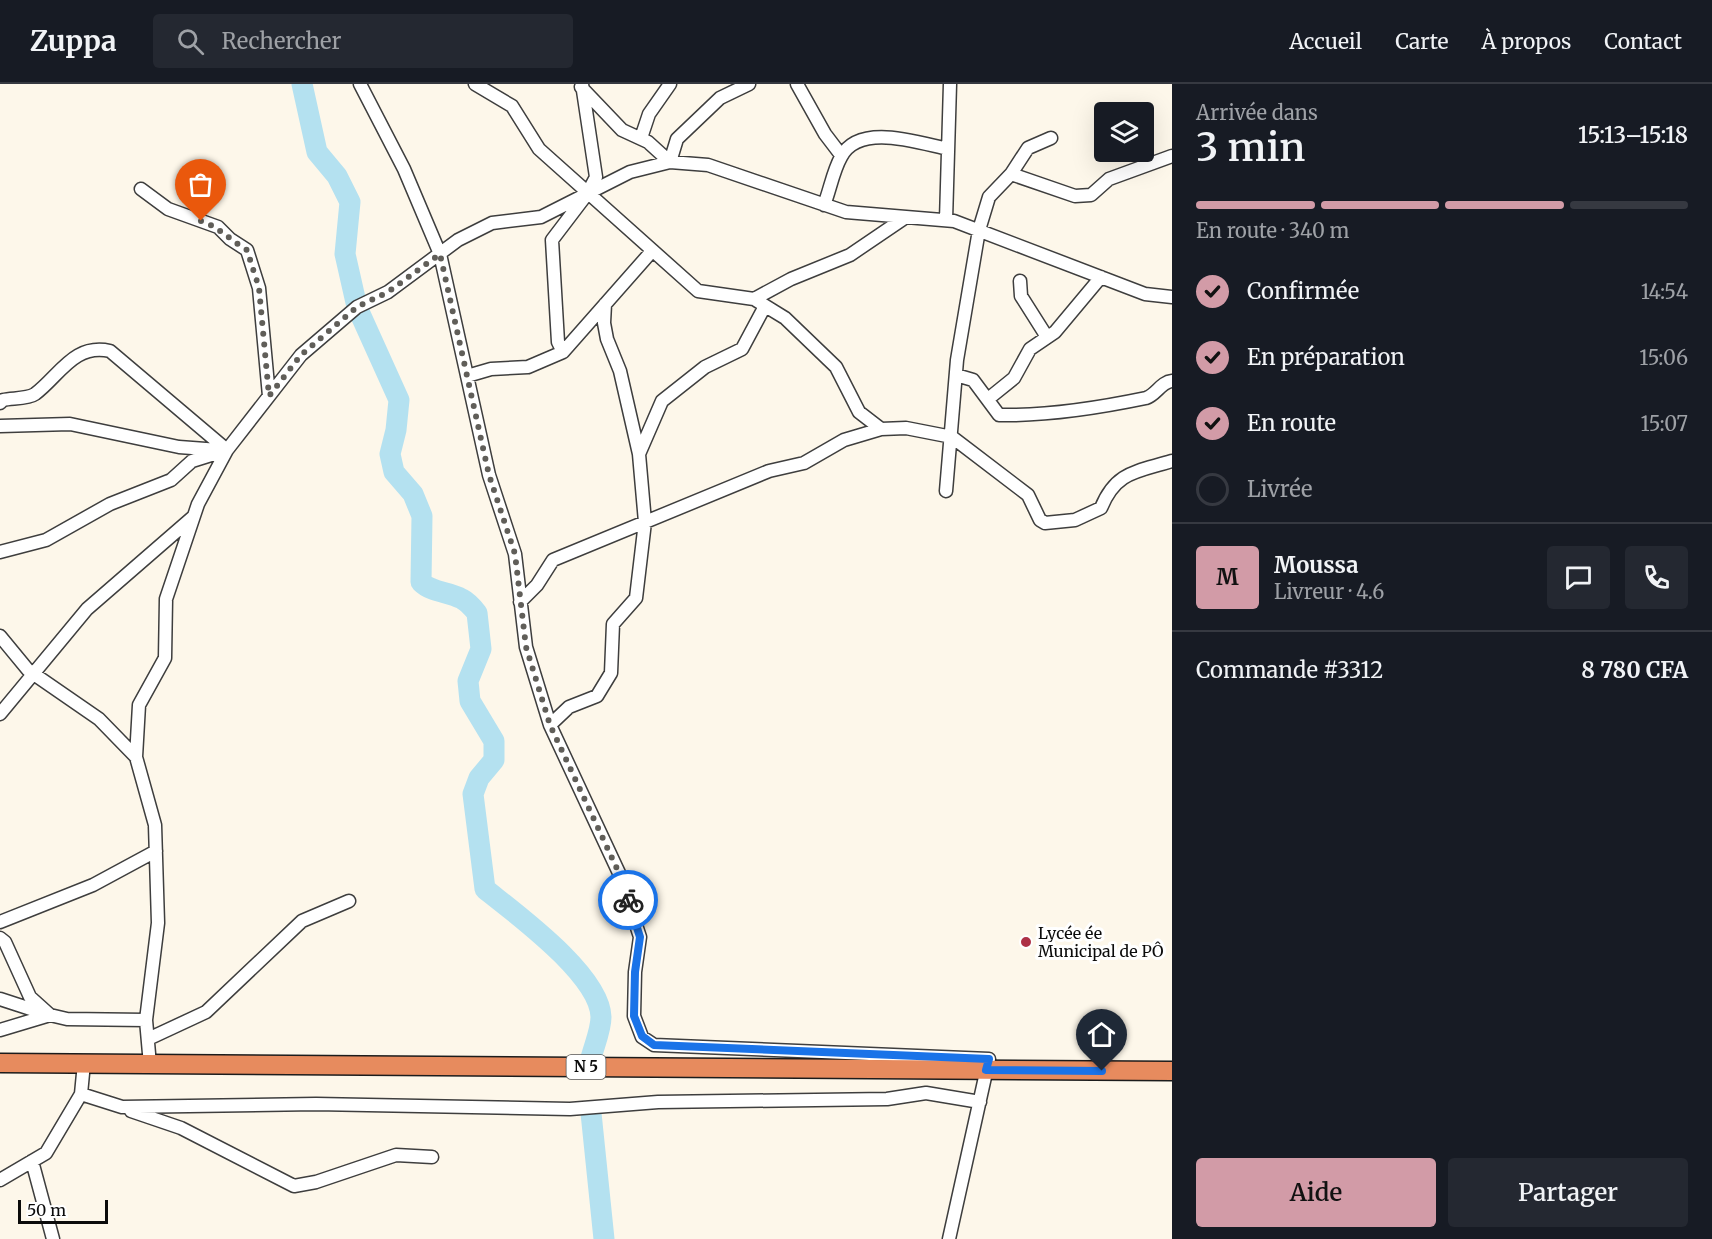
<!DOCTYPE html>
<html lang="fr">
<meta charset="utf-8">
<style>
:root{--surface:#171b24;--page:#242831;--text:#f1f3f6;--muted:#9ea1a6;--line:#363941;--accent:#d29ba7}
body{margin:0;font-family:Merriweather,serif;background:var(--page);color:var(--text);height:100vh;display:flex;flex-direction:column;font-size:22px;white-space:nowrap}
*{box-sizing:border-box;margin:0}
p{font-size:20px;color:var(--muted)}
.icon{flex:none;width:33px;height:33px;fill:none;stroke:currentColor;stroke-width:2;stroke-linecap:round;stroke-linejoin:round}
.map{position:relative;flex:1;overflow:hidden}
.drawer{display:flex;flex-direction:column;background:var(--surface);width:540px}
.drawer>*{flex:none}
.buttons{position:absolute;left:1094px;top:18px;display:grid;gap:12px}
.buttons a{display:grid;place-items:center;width:60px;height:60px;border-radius:6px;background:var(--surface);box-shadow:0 6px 24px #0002;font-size:30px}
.scale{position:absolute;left:18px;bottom:15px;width:90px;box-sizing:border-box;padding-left:6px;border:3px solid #0b0b0b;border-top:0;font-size:16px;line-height:21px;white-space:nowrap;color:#0b0b0b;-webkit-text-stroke:4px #fff;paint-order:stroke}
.pin{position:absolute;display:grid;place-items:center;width:51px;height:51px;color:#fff;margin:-62px -26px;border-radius:50% 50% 50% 0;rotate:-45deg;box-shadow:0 0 6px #0007}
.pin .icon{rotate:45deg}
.courier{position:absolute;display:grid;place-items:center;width:60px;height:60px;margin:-30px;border:4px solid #1a73e8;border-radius:50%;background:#fff;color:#222;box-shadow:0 2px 8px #0007}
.head em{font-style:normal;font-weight:600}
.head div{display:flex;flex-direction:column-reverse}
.head{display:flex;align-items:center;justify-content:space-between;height:102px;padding:0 24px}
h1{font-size:39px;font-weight:600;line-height:45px}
.bar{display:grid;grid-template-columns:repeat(4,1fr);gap:9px 6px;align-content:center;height:72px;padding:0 24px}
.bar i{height:8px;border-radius:4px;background:var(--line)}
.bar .selected{background:var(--accent)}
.bar p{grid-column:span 4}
.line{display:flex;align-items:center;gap:15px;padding:0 24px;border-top:2px solid var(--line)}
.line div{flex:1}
.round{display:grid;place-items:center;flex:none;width:63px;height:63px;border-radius:6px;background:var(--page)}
ol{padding:0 24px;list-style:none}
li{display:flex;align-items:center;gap:18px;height:66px}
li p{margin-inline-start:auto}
li .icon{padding:6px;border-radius:50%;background:var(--accent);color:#111;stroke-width:4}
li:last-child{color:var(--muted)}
li i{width:33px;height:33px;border:3px solid var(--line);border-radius:50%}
.cta{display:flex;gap:12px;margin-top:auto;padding:12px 24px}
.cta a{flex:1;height:69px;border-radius:6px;background:var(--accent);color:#111;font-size:24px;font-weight:600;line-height:69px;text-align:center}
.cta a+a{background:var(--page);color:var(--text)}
header{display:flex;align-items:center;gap:36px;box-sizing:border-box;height:84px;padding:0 30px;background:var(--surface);border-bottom:2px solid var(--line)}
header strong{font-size:28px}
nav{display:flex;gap:33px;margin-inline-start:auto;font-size:21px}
.search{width:420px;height:54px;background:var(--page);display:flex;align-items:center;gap:15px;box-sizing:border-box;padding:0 21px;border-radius:6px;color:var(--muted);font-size:22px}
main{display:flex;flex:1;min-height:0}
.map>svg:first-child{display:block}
</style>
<header>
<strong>Zuppa</strong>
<div class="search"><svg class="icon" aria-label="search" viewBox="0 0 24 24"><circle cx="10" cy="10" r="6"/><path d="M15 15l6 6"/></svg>Rechercher</div>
<nav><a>Accueil</a><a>Carte</a><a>À propos</a><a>Contact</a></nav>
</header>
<main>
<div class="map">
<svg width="1172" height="1155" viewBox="0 0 1172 1155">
<rect width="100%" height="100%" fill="#fdf7ea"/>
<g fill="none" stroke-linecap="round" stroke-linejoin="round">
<path stroke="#b4e1f0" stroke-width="21" d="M302 0 317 68 337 92 350 118 345 170 357 223 399 316 396 346 390 370 394 388 413 410 422 432 421 498C432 509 448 507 462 515 468 518 473 524 477 529L481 565 468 597 470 617 494 657V676L479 694 473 710 485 805C516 830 600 891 601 933 601 946 594 962 591 974
M591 1029 604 1155"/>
<defs>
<path id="minor" d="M360 0 404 85 440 170 489 391 515 470 526 563 550 641 619 789 640 853 635 888 634 932 642 953 654 961 989 975 949 1155
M475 0 512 22 539 65 698 207 754 215 785 234 836 283 859 328 881 345
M797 0 825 50 841 71
M581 3 622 46 648 58 670 78 677 55 720 14 749 0
M641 54 649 30 670 0
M1011 90 1075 112 1091 111 1109 95 1172 72
M141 105 168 125 218 143 230 155 247 166 259 204 269 312
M824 121C830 106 833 87 841 73 859 38 919 59 948 65
M946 136 950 0
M1020 197 1021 212 1047 253
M754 215 791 195 850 171 903 135
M563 268 558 258 552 156 587 110 596 93 582 0
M956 291 973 296 999 331C1047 332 1098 324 1146 314 1156 311 1161 298 1172 297
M467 292 491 285 528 283 563 268 652 167
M988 315 1014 294 1030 265 1055 248 1101 193
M0 319 3 316C12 314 28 315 35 310 60 291 74 259 110 267L227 366
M0 342 70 340 179 363 219 366
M639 370 662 317 705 283 742 265 765 222
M946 407 957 276 979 146 989 113 1011 90 1028 64 1051 54
M0 468 46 456 110 420 171 396 192 377 227 366
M520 518 537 501 553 476 769 387 804 379 844 356 881 345 906 344 952 353 1028 411 1040 436 1045 439 1075 436 1101 424C1116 387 1137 388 1172 377
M0 552 28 586 99 635 136 673
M0 630 87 525 193 433
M550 641 569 623 597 612 611 589 613 540 636 514 645 438 639 370 620 287 607 255 604 239 605 220
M0 838 93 801 156 767
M0 854 5 858 30 913 50 931
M0 915 46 930
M0 946 50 931 67 935 146 936
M148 955 206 928 302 837 349 817
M150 981 146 936 158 839 155 741 136 673 139 621 165 574 166 515 198 420 227 366 301 271 357 223 388 208 458 156 492 139 541 133 630 88 670 78 708 81 846 128 954 137 1145 210 1172 213
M81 1010 122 1023 316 1020 570 1025 658 1018 887 1015 926 1009 980 1018
M131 1027 181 1044 294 1102 316 1098 396 1071 432 1073
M32 1077 53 1155
M0 1096 46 1069 81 1010 84 979"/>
<path id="highway" d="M0 979 1172 987"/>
</defs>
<use href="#minor" stroke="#3e3e3e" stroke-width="15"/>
<use href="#highway" stroke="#1c1c1c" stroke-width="21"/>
<use href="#minor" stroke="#fff" stroke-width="12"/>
<use href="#highway" stroke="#e78b5e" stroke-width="18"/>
</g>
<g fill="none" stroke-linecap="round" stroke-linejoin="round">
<path stroke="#605e59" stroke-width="6" stroke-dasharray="0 10.8" d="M201 137C219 143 230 156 247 166L259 204 269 312 301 271 357 223 388 208 440 170 489 391 515 470 526 563 550 641 619 789 628 816"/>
<path stroke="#1a73e8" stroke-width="8" d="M628 816 640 853 635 888 634 932 642 952 654 961 989 975 986 986 1102 987"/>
</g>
<circle fill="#ad3046" stroke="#fff" stroke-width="2" cx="1026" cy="858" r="6"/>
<g text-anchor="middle" stroke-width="6" stroke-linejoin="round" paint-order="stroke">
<rect fill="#fff" stroke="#545454" stroke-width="1.5" x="566.5" y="971" width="39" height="24" rx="4.5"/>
<g font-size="15" font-weight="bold" fill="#0b0b0b">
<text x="586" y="988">N 5</text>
</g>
<g font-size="16" fill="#0b0b0b" stroke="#fff" text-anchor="start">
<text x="1038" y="855">Lycée ée<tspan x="1038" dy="18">Municipal de PÔ</tspan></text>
</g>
</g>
</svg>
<div class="buttons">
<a><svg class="icon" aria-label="layers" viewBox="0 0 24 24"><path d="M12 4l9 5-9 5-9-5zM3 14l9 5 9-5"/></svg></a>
</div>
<div class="scale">50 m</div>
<div class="pin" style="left:201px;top:137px;background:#ea580c"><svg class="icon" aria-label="bag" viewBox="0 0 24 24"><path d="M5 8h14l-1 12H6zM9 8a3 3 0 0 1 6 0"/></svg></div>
<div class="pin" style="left:1102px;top:987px;background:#1f2937"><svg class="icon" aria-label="home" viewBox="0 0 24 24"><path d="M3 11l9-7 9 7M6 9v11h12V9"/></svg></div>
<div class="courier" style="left:628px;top:816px"><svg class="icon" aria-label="bike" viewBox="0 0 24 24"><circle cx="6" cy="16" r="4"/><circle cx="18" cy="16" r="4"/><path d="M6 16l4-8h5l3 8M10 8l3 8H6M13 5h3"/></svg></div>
</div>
<section class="drawer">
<div class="head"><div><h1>3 min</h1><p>Arrivée dans</p></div><em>15:13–15:18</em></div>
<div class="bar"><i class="selected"></i><i class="selected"></i><i class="selected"></i><i></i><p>En route · 340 m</p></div>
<ol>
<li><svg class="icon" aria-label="check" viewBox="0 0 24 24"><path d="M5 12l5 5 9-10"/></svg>Confirmée<p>14:54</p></li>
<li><svg class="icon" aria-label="check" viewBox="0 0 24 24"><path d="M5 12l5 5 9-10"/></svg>En préparation<p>15:06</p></li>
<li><svg class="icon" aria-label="check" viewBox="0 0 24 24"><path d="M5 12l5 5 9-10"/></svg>En route<p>15:07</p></li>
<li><i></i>Livrée</li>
</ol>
<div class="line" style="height:108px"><b class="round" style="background:var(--accent);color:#111">M</b><div><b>Moussa</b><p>Livreur · 4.6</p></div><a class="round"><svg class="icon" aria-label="chat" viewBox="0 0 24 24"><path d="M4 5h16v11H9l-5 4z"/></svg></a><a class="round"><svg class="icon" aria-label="phone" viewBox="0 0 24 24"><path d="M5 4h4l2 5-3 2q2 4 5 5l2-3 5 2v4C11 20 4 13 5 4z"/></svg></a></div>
<div class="line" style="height:78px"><div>Commande #3312</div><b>8 780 CFA</b></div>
<div class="cta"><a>Aide</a><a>Partager</a></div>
</section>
</main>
